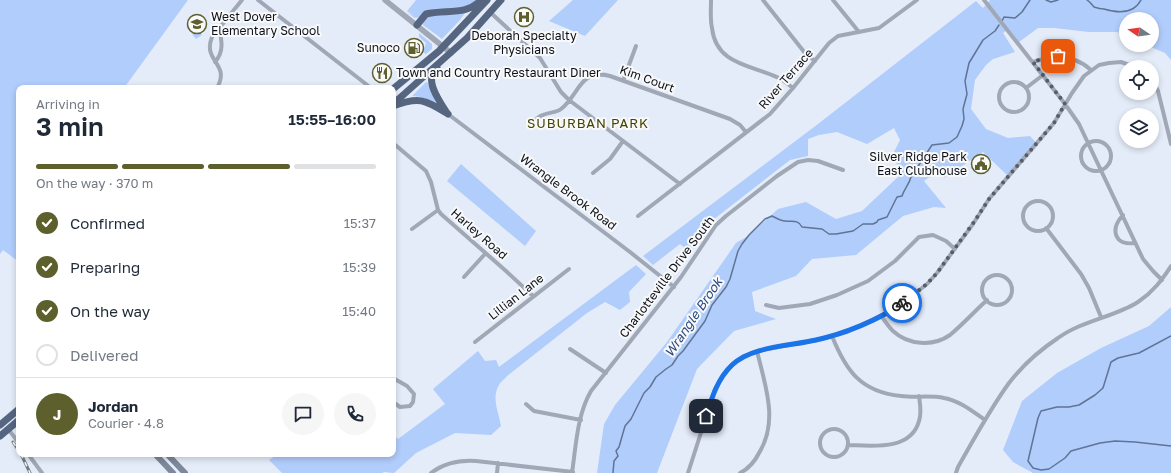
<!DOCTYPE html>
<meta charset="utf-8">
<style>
:root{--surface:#fff;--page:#f6f6f7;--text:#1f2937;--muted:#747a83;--line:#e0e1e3;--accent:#5d5f2c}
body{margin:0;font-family:"Golos Text",sans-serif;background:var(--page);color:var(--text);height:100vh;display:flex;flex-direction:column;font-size:15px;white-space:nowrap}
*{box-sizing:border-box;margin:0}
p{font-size:13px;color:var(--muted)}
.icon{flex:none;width:22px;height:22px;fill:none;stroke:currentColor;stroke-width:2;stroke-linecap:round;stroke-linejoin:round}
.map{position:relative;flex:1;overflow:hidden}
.panel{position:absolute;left:16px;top:85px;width:380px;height:372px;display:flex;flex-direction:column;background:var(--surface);border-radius:8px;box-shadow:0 2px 6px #0003}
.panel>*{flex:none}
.needle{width:26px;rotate:283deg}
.controls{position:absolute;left:1119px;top:12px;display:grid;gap:8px}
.controls a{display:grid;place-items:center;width:40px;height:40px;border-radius:50%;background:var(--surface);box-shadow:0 2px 6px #0003;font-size:20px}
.pin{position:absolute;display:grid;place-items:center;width:34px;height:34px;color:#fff;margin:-17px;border-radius:8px;box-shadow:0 2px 6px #0006}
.courier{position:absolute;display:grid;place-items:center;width:40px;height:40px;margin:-20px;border:3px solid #1a73e8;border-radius:50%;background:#fff;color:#222;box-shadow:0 1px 5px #0007}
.head em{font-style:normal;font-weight:600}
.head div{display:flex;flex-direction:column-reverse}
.head{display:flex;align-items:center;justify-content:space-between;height:68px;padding:0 20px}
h1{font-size:26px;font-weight:600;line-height:30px}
.bar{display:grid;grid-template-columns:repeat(4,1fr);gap:6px 4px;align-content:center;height:48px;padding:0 20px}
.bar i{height:5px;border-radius:3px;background:var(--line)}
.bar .on{background:var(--accent)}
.bar p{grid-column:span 4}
.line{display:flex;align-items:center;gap:10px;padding:0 20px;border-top:1px solid var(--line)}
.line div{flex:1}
.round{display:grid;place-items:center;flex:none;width:42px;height:42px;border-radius:21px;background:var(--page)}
ol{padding:0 20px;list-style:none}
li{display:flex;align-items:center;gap:12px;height:44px}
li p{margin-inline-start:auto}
li .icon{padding:4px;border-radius:50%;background:var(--accent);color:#fff;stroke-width:4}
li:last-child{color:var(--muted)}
li i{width:22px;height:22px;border:2px solid var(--line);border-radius:50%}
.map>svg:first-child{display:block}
</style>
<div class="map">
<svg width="1171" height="473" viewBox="0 0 1171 473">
<rect width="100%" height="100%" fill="#e4ecf9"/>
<path fill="#b1cdfb" d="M0 0H188L124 88H19V262L3 250 0 254Z
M416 0H479L469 6 415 18 406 12 414 16 407 11Z
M573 0H618L585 36 549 21Z
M990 0H1171V60L1165 53 1146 45H1152V19H1126V36L1117 32H1089L1054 28H1038L1019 42 1009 29 1003 33 1015 52 993 59 986 65 975 80 971 109 986 129 1008 138 1030 136 1038 145 1009 177 983 152 944 178 938 171 924 181 946 208 934 207 903 216 856 255 812 259 796 276 752 292 755 311 776 319 734 331 697 369 657 473H597L604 424 615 405 667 342 736 243 748 236 778 209 806 202 836 219 862 211 899 176 900 169 892 156 900 140 894 128 867 144 837 132 819 135 808 139V156L790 160 709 223 690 253 680 244 653 265 643 256 818 124 976 1 983 8Z
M465 13 460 20 442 39 423 25V23L427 16Z
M193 21 202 35 196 39 186 26Z
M419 33 432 44V49L426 54 423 52 426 43 419 37Z
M426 82 428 83 436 103 421 97 412 96Z
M461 164 536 231 525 246 447 181Z
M636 265 646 274 629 292 630 302 620 310 605 302 587 313 507 376C505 379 500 382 499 385 491 398 499 413 501 426L491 435 455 433 416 453 394 473 384 472 382 473H282L269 460 278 454H393V434L398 439 445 404 433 389 478 351 485 361 496 360 499 367Z
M1171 307V473H1033L1013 462 1003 450 1022 401 1057 373 1101 348 1149 326Z"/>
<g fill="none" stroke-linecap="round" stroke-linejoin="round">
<path stroke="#5f7496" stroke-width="1.5" d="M1046 0 1051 2 1058 0
M1087 0C1090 2 1092 5 1094 7 1097 8 1101 9 1104 9 1117 13 1133 15 1141 0
M1002 21 1004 17 1015 18 1022 12 1030 0
M1171 336 1139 353 1118 358 1111 362 1103 388 1095 395 1079 405 1069 407H1057L1041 411 1038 418 1028 461 1033 468 1041 470 1049 469 1065 458 1071 451 1100 443 1115 441 1135 442 1171 446
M613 473 614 461 618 456 616 451 619 447 625 426 631 419 644 393 650 387 656 377 666 369 672 365 678 356 683 351 705 321 712 305 726 287 730 279 738 251 742 244 749 235 765 219 772 216C776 218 781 221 785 221 792 222 798 219 802 227L822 229 829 234H836L853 231 863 224H873L877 222 878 220 887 217 897 197 902 196C904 189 909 185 911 177L932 145 949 143 957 137 962 126 964 119 963 109 967 94 965 81 969 63 983 40 995 31 999 25"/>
<path stroke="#a0a8b6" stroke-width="4" d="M258 0 371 88
M711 0C711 9 710 19 712 28 716 66 754 65 781 79 785 82 789 85 793 88
M763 0 805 53 815 61
M833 0 859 32
M984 0 1065 104 1079 124 1143 259 1153 271 1162 280
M491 13 540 58 561 92 569 100 680 184
M215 62C224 52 222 41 219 28
M1033 62C1053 55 1074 54 1091 70
M1152 79 1158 91 1171 144
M623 81 636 46
M999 97a15 15 0 1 1 30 0a15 15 0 1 1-30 0Z
M217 88C231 63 202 62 212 37L242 0
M1026 88 1043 75
M448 114 630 252 674 287
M529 127C533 122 537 117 543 115 549 112 556 113 561 109 579 96 579 68 610 76L730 119 740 125 746 132
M1081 156a15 15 0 1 1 30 0a15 15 0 1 1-30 0Z
M393 143 426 171 431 182 438 210 441 214 506 271 533 296
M593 173 610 159 623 141
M1023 216a15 15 0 1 1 30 0a15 15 0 1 1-30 0Z
M1123 215C1110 229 1114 246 1135 243
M638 216 770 114 793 88 829 43 838 36 879 28 917 0
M1046 228 1081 274 1089 288 1101 317
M412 229 438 210
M982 290a15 15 0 1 1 30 0a15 15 0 1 1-30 0Z
M464 277 485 254
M766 305 779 308 810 304 837 295 868 281 895 261 919 237 933 235 946 241 955 249
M881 316C885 321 888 326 893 331 908 345 933 347 950 335 962 325 975 311 987 300
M832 336C846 371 861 392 901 396 916 398 930 395 944 398 960 401 972 411 985 420
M475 342 569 269
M570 349 606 373
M393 378 407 386 414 394 413 402 410 406 400 407 393 402
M526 404 534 411 581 420
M820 443a14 14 0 1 1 28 0a14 14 0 1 1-28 0Z
M8 429 19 443
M849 445C872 446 911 451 919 421 922 413 920 404 919 396
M28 454 42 473
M431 473C444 463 460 460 476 461L573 472
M497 473 498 463
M572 473C576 446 577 415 591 391L681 277 716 225 726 216 777 176 798 162 808 160 818 161 843 170
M688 473 715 389 724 375 733 364 744 356 757 351 817 340 847 332 898 307 927 284 937 273 973 224 989 199 1054 123 1072 93 1084 76 1099 65 1109 63 1121 62 1135 67
M740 473C748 469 755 461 759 453 779 421 765 385 757 351
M956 473 958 467C974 439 990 409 1009 383 1022 366 1040 350 1058 338 1083 320 1115 317 1138 302 1153 292 1162 280 1171 266"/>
<path stroke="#a0a8b6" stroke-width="5.5" d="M385 0 451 53"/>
<path stroke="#7c889b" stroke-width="6" d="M155 454 173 473
M167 454 185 473"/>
<path stroke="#576680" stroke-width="7" d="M417 25 426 14C445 9 467 16 481 0
M437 68C435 71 433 74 432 77 429 87 442 105 447 113
M393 89 439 51 487 0
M393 104 467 38 501 0
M393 106C420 96 425 100 448 114
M0 425 19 409
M0 436 19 420"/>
<defs>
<path id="rail" d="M13 442 19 451
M21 454 30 473"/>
</defs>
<use href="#rail" stroke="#737a86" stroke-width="3"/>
<use href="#rail" stroke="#f9f9f9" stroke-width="1.5" stroke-dasharray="4.5" stroke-linecap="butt"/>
</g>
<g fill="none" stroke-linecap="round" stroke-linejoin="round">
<path stroke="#575e69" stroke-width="4" stroke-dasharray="0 7.2" d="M902 303 927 284 937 273 974 222 989 199 1054 123 1065 104 1033 62 1044 58 1058 56"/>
<path stroke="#1a73e8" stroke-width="5" d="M706 416C712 397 718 378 732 365 752 346 791 346 816 340 843 334 880 320 902 303"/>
</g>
<defs>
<symbol id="hospital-ring" viewBox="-11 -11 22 22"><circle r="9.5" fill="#f9f9f9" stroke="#5d5f2c" stroke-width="1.5"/><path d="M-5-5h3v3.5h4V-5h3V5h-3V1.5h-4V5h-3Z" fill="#5d5f2c"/></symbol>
<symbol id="school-ring" viewBox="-11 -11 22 22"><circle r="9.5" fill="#f9f9f9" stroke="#5d5f2c" stroke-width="1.5"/><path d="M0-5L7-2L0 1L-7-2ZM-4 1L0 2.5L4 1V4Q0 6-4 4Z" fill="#5d5f2c"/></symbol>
<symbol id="fuel-ring" viewBox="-11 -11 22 22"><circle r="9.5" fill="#f9f9f9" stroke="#5d5f2c" stroke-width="1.5"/><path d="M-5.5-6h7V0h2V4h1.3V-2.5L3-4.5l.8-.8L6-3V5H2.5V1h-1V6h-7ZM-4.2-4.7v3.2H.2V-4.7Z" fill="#5d5f2c"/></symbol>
<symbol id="restaurant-ring" viewBox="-11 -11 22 22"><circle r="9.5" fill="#f9f9f9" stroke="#5d5f2c" stroke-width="1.5"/><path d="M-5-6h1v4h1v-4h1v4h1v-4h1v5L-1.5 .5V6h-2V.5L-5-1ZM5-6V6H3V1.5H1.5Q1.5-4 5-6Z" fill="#5d5f2c"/></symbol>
<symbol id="civic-ring" viewBox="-11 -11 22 22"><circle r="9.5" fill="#f9f9f9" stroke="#5d5f2c" stroke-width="1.5"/><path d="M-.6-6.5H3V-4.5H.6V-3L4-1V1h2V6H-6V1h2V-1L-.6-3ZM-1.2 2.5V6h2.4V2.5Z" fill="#5d5f2c"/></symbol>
</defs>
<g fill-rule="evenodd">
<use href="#hospital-ring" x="513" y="6" width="22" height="22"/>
<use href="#school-ring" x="186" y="13" width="22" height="22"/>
<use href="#fuel-ring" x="403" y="37" width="22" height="22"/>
<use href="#restaurant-ring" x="371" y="62" width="22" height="22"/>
<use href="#civic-ring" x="970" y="153" width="22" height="22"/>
</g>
<g text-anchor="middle" stroke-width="4" stroke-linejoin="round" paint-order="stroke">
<g font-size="12" fill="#0b111c" stroke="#f9f9f9" text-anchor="start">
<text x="211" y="21">West Dover<tspan x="211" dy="14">Elementary School</tspan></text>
<text x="524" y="40" text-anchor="middle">Deborah Specialty<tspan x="524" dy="14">Physicians</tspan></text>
<text x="400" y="52" text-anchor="end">Sunoco</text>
<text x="396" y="77">Town and Country Restaurant Diner</text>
<text x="967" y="161" text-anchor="end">Silver Ridge Park<tspan x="967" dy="14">East Clubhouse</tspan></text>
</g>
<g font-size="12" fill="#0b111c" stroke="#f9f9f9">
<text transform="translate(647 79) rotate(20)" y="4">Kim Court</text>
<text transform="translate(786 79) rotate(-49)" y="4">River Terrace</text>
<text transform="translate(568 192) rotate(37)" y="4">Wrangle Brook Road</text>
<text transform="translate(479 234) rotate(41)" y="4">Harley Road</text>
<text transform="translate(667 277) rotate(-53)" y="4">Charlotteville Drive South</text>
<text transform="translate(516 297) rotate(-38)" y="4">Lillian Lane</text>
</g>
<g font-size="13" letter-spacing="1" fill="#434403" stroke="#f9f9f9">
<text x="588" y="128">SUBURBAN PARK</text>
</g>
<g font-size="13" font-style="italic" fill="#2a4b83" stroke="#f9f9f9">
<text transform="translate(693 317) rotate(-56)" y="5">Wrangle Brook</text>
</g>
</g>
</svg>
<div class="controls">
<a><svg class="needle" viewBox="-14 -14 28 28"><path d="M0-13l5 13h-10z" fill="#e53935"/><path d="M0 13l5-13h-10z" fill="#747a83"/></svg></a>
<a><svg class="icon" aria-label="locate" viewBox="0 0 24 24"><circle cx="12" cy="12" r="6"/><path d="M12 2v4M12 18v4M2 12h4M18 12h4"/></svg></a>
<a><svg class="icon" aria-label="layers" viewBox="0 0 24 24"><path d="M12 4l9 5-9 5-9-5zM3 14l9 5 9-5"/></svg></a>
</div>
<div class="pin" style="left:1058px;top:56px;background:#ea580c"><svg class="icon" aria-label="bag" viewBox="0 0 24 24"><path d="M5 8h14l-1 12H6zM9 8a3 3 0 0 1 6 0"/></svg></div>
<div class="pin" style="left:706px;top:416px;background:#1f2937"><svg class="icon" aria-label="home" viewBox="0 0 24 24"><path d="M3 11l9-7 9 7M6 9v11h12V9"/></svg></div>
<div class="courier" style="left:902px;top:303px"><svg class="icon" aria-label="bike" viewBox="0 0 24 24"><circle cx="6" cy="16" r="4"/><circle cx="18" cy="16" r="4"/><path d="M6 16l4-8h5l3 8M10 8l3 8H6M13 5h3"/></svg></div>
<section class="panel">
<div class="head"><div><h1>3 min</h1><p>Arriving in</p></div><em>15:55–16:00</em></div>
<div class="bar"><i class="on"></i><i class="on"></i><i class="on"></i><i></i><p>On the way · 370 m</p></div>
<ol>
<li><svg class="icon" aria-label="check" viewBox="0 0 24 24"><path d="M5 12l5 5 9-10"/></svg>Confirmed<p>15:37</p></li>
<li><svg class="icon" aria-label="check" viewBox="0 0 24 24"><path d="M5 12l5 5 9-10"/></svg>Preparing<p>15:39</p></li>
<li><svg class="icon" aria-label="check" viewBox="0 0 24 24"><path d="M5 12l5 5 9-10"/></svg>On the way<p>15:40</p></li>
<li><i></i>Delivered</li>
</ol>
<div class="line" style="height:72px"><b class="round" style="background:var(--accent);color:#fff">J</b><div><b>Jordan</b><p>Courier · 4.8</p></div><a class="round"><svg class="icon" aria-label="chat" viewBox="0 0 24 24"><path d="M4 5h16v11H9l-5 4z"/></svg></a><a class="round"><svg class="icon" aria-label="phone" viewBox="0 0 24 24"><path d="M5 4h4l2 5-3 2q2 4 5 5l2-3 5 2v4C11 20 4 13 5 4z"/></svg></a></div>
</section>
</div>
